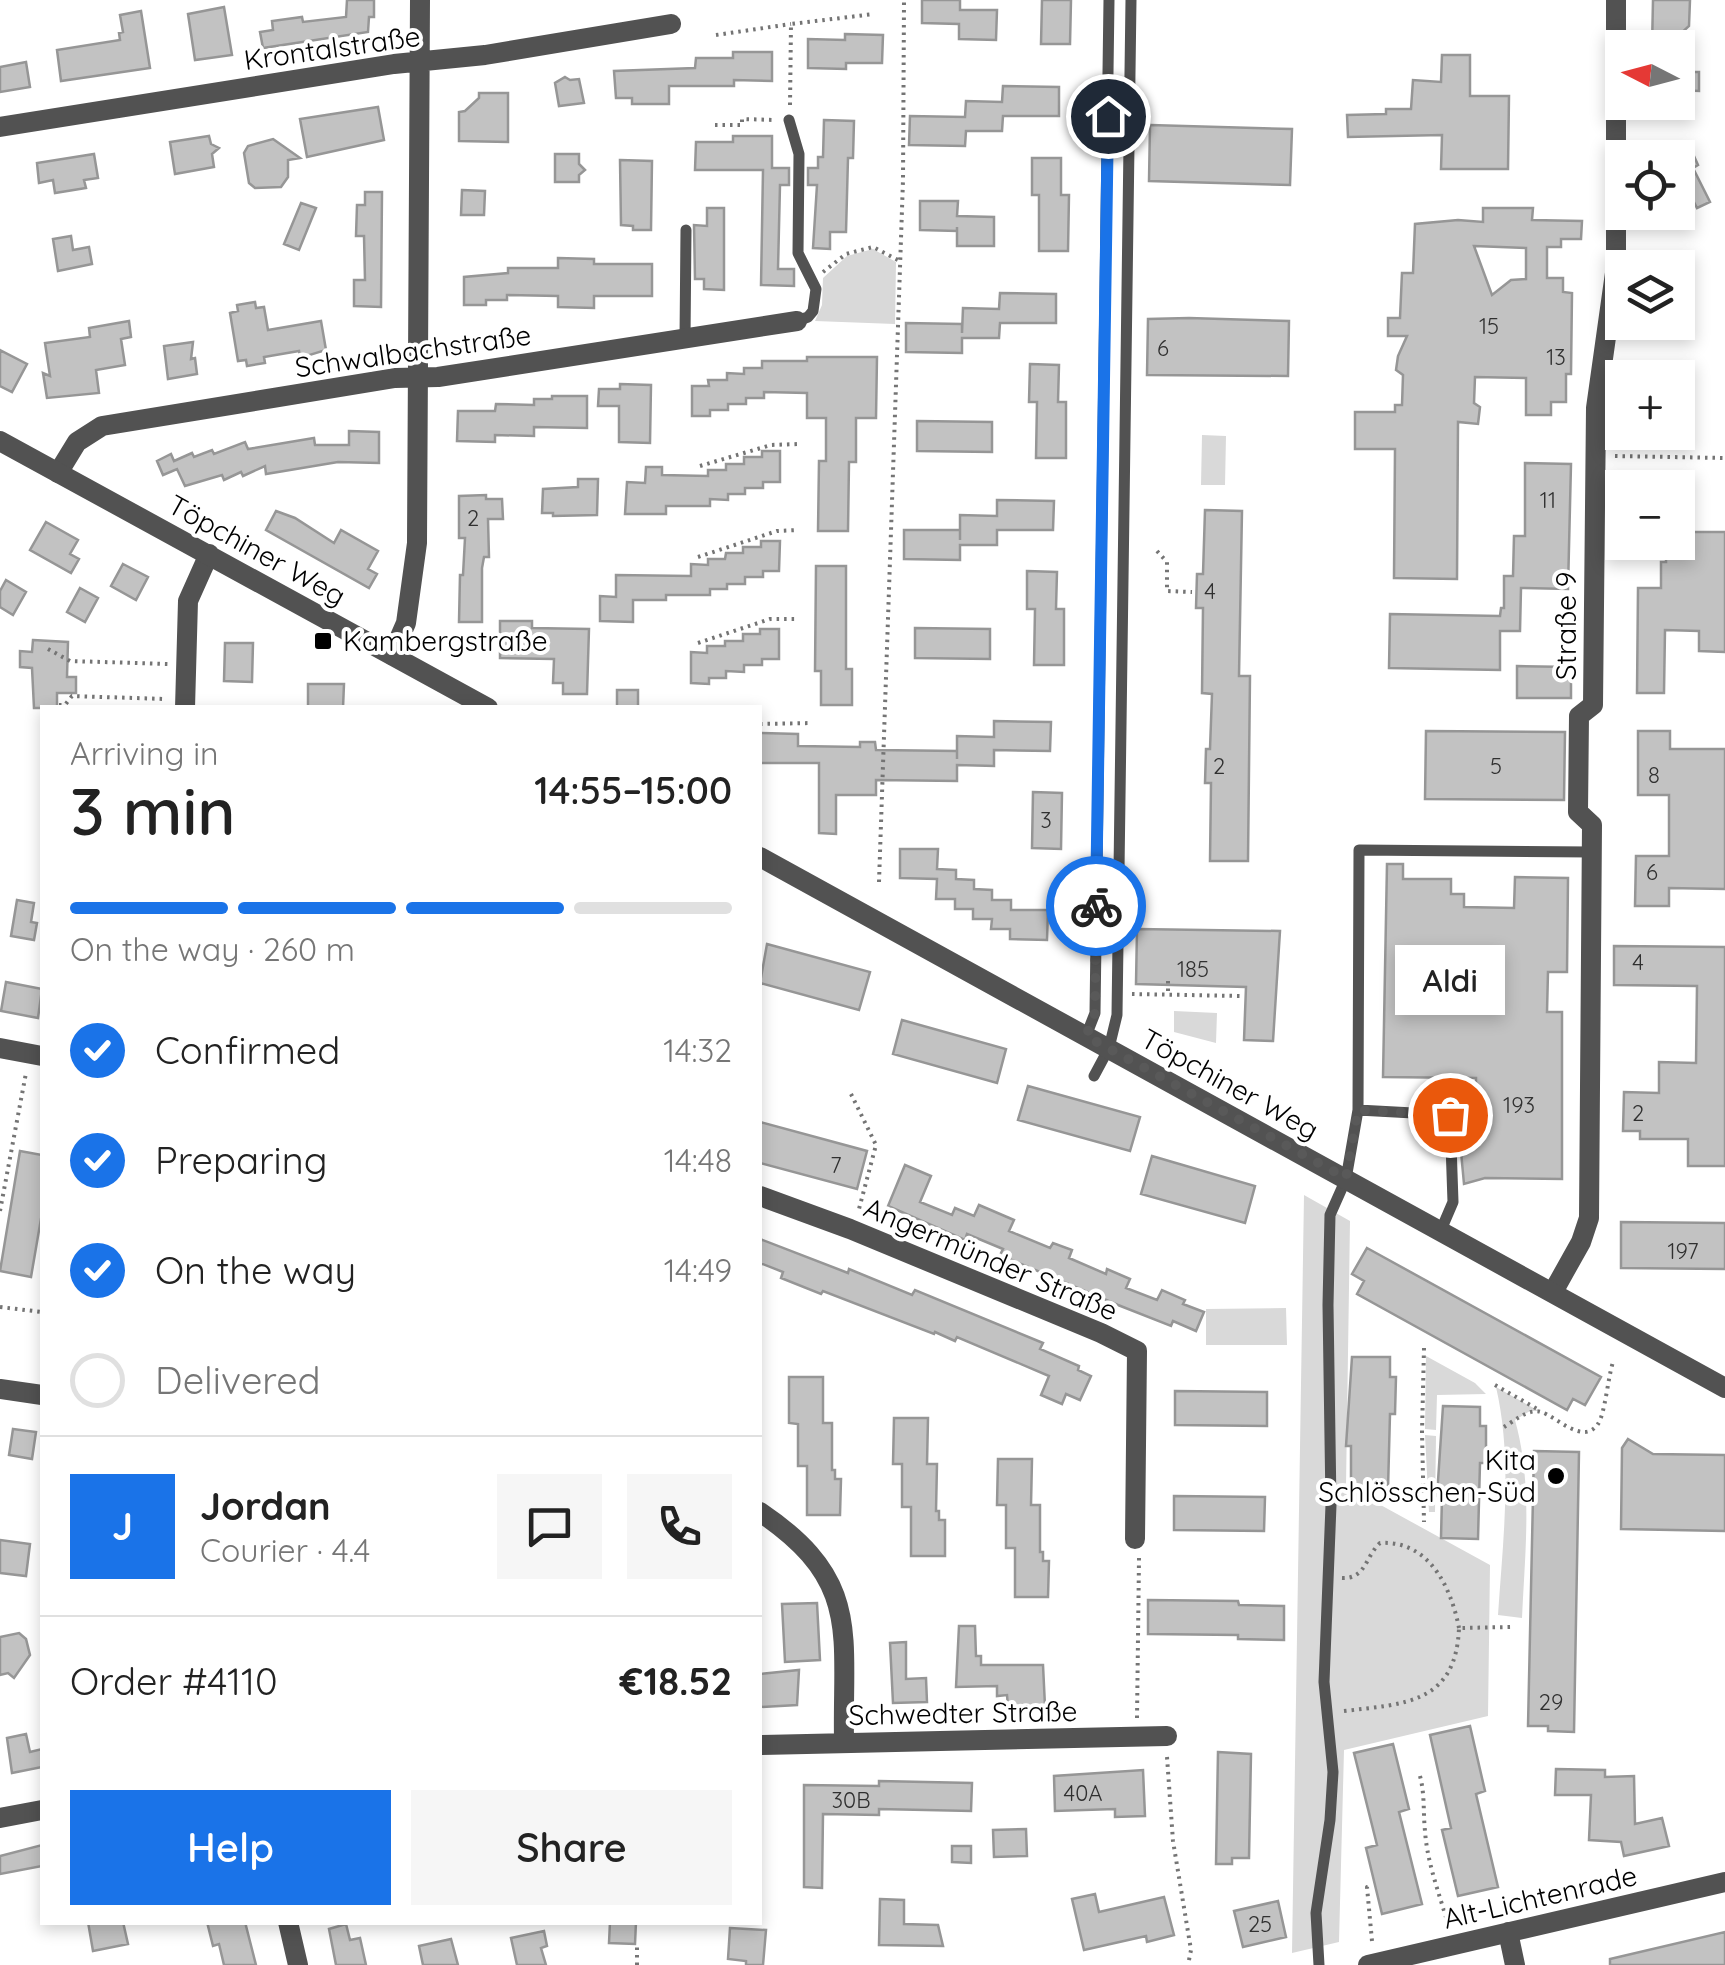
<!DOCTYPE html>
<meta charset="utf-8">
<style>
:root{--surface:#fff;--page:#f6f6f6;--text:#222;--muted:#767676;--line:#e0e0e0;--accent:#1a73e8}
body{margin:0;font-family:Quicksand,sans-serif;background:var(--page);color:var(--text);height:100vh;display:flex;flex-direction:column;font-size:38px;white-space:nowrap}
*{box-sizing:border-box;margin:0}
p{font-size:32px;color:var(--muted)}
.icon{flex:none;width:55px;height:55px;fill:none;stroke:currentColor;stroke-width:2;stroke-linecap:round;stroke-linejoin:round}
.map{position:relative;flex:1;overflow:hidden}
.details{position:absolute;left:40px;top:705px;width:722px;height:1220px;display:flex;flex-direction:column;background:var(--surface);border-radius:0px;box-shadow:0 5px 15px #0003}
.details>*{flex:none}
.needle{width:65px;rotate:276deg}
.controls{position:absolute;left:1605px;top:30px;display:grid;gap:20px}
.controls a{display:grid;place-items:center;width:90px;height:90px;border-radius:0px;background:var(--surface);box-shadow:0 5px 15px #0003;font-size:50px}
.pin{position:absolute;display:grid;place-items:center;width:85px;height:85px;color:#fff;margin:-42px;border:5px solid #fff;border-radius:50%;box-shadow:0 2px 10px #0007}
.courier{position:absolute;display:grid;place-items:center;width:100px;height:100px;margin:-50px;border:8px solid #1a73e8;border-radius:50%;background:#fff;color:#222;box-shadow:0 2px 12px #0007}
.bubble{position:absolute;height:70px;border-radius:0px;background:var(--surface);box-shadow:0 5px 15px #0003;font-size:32px;font-weight:600;line-height:70px;text-align:center}
.headline em{font-style:normal;font-weight:600}
.headline div{display:flex;flex-direction:column-reverse}
.headline{display:flex;align-items:center;justify-content:space-between;height:170px;padding:0 30px}
h1{font-size:65px;font-weight:600;line-height:75px}
.bar{display:grid;grid-template-columns:repeat(4,1fr);gap:15px 10px;align-content:center;height:120px;padding:0 30px}
.bar i{height:12px;border-radius:8px;background:var(--line)}
.bar .on{background:var(--accent)}
.bar p{grid-column:span 4}
.line{display:flex;align-items:center;gap:25px;padding:0 30px;border-top:2px solid var(--line)}
.line div{flex:1}
.round{display:grid;place-items:center;flex:none;width:105px;height:105px;border-radius:0px;background:var(--page)}
ol{padding:0 30px;list-style:none}
li{display:flex;align-items:center;gap:30px;height:110px}
li p{margin-inline-start:auto}
li .icon{padding:10px;border-radius:50%;background:var(--accent);color:#fff;stroke-width:4}
li:last-child{color:var(--muted)}
li i{width:55px;height:55px;border:5px solid var(--line);border-radius:50%}
.button{display:flex;gap:20px;margin-top:auto;padding:20px 30px}
.button a{flex:1;height:115px;border-radius:0px;background:var(--accent);color:#fff;font-size:40px;font-weight:600;line-height:115px;text-align:center}
.button a+a{background:var(--page);color:var(--text)}
.map>svg:first-child{display:block}
</style>
<div class="map">
<svg width="1725" height="1965" viewBox="0 0 1725 1965">
<rect width="100%" height="100%" fill="#fff"/>
<path fill="#d9d9d9" d="M873 249 896 262 895 324 815 321 822 305 823 278 847 256Z
M1202 435 1226 436 1225 485H1201Z
M1174 1011 1217 1013 1216 1043 1174 1032Z
M1304 1195 1350 1221 1346 1486 1490 1565 1488 1716 1344 1750 1339 1942 1292 1953Z
M1286 1308 1287 1345H1206V1309Z
M1426 1356 1475 1383 1486 1394 1437 1395 1436 1430 1425 1429Z
M1496 1387 1539 1411H1530L1515 1420C1533 1485 1525 1551 1522 1618L1498 1615C1503 1540 1513 1460 1496 1387Z
M1425 1435 1436 1436 1435 1512H1429Z"/>
<path fill="#c2c2c2" stroke="#969696" stroke-width="2.5" fill-rule="evenodd" d="M347 0H374V17H369L368 32 263 48 260 32 273 30 272 21 302 17 303 22 346 17Z
M922 0H960V10H997L996 40 959 39V24L922 23Z
M1042 0H1071L1070 44H1041Z
M1653 0H1690L1689 26 1676 38 1686 48H1652Z
M224 7 232 55 195 60 188 14Z
M141 11 150 68 61 81 57 50 120 40 119 33 123 32 120 15Z
M845 34 883 35 882 63H846V69L808 68V39L845 40Z
M733 52H772V81L734 80V86H669V104H632V98H616L614 71 695 68 696 58H733Z
M1442 55H1470V96H1509L1508 169H1441L1442 135 1348 137 1347 115 1386 114V109H1411L1413 80 1441 82Z
M26 62 30 87 0 92V67Z
M1678 72H1699V91L1678 90Z
M565 77 570 80 579 79 584 103 559 106 555 83Z
M1003 86 1059 87V116H1003L1002 131H966L965 146 909 145 910 116 965 117 966 101 1002 102Z
M479 93H508V142L459 141V112L465 111 479 98Z
M378 107 384 140 307 157 300 119Z
M824 120 854 121 853 158H848L846 232H830V249L813 248 817 185H808V168H818V157H823Z
M1150 125 1292 129 1290 185 1149 181Z
M209 136 211 144 219 148 212 154 214 167 175 174 170 142Z
M733 136H772V168H789V185H780L778 269H794V286L761 285 763 170H695L696 142H733Z
M273 139 300 158 288 160V177L281 187 255 188 249 183 244 153 248 146Z
M1689 145 1698 165 1693 168 1710 202 1697 208 1678 171V158L1669 155Z
M94 154 98 178 84 180 86 188 55 193 53 180 39 183 37 163Z
M555 154H579V164L585 170 579 175V182H555Z
M1032 158H1061V195H1069L1068 251H1039V195H1032Z
M620 160 652 161 651 230H633V226L621 225Z
M462 190 485 191 484 215H461Z
M365 192H382L381 307 354 306V280H365L364 236H356L357 205H365Z
M920 201H958L957 216 994 217V246H957V227V231L920 230Z
M301 203 316 208 299 250 284 244Z
M707 208H724V290L704 289V279H695L694 225 707 226Z
M1483 208H1533L1532 220 1582 221 1581 239H1561V247H1547V278H1563V292L1572 293 1571 374H1566V402H1551V415H1526V378L1475 377 1474 403 1480 407 1478 424 1458 422 1457 579 1394 578 1395 449H1355V412H1395V405H1402L1403 375 1396 370 1398 356 1407 336H1388V318H1400L1402 273H1413L1415 224 1458 220 1483 222ZM1474 246 1526 248V279L1511 280 1492 295Z
M71 236 73 250 89 247 92 264 58 271 53 239Z
M558 258 594 259V264H652V296H594V308L558 307V296L507 295V300H486V305H464V277L508 273V268H558Z
M1000 293 1056 294V323H1000L999 338H962V353L906 352V323L962 324V333L963 308 999 309Z
M255 302 256 308 264 307 268 330 321 321 326 350 300 358 299 351 264 357 265 363 247 366 246 360 238 361 230 313 238 311 237 305Z
M1189 318 1289 321 1288 376 1147 375 1148 319Z
M129 321 131 337 121 339 125 365 96 370 99 393 47 398 43 373 50 376 45 343 90 337 89 328Z
M193 342 191 359 195 358 197 374 168 379 164 346Z
M0 350 27 364 12 392 0 386Z
M807 357H877L876 418H856V462H849L848 531H818L819 461H826V418H807V393L764 392V398H746V404H728V410H710V416H692V386H709L708 380H727V373L744 374V368H762V361H807Z
M1030 364 1059 365 1058 402H1066V458H1036L1037 402H1029Z
M620 384 651 385 650 443 619 442V406H598L599 389H620Z
M552 396H587V428L534 427V436L495 435V442L457 441 458 411H495L496 404 534 405V399H552Z
M917 421 992 422V452L917 451Z
M349 431 379 432V463L338 462 266 474 265 466 243 476 241 472 224 480 222 475 185 486 177 469 163 475 157 461 171 454 174 461 192 453 194 457 212 450 214 454 245 442 248 449 314 438 315 445H349Z
M762 451H780V482H763V488H745V494H728V500L710 499V506H666V514H625L627 482 645 483 646 467H662V475L708 476V470H726V464H744V457H762Z
M1525 463 1571 464 1568 589 1521 588 1520 631H1500V670L1389 668 1390 614 1500 616 1501 608H1504V576H1513L1514 536H1525Z
M578 479H598L597 515 553 516V513H542L543 489 578 487Z
M486 495V499H502L503 519H488L489 557H484L482 568V622H459L460 575H463L465 538H459V496Z
M997 500 1054 501 1053 530H997V545H960V560L904 559V530H960V540V515L997 516Z
M1205 510 1242 511 1239 676H1250L1248 861H1210L1211 783H1205L1206 749H1210L1212 694 1202 693 1203 608H1196L1197 574H1203Z
M276 511 295 518 334 543 341 530 378 551 368 569 377 574 369 588 266 530Z
M46 522 78 540 70 554 79 559 71 573 30 550Z
M1678 532H1725V652L1699 651V631L1665 630 1664 693H1637L1638 588H1661V562H1666V542H1678Z
M761 541H780L779 571H763V577H745V584H727V589H710V595H666V600H633V622L600 621V596L616 597V575L691 576V564L708 565V559H725L726 553H743V547H761Z
M123 564 148 577 136 600 111 586Z
M816 566H846V669H852V705H821V671H815Z
M1027 571 1057 572 1056 609H1064V665H1034L1035 609H1027Z
M6 580 26 592 13 615 0 607V591Z
M80 588 98 598 85 622 67 612Z
M500 621H532V628L589 629 587 694H563V683H553L554 659 500 658Z
M915 628 990 629V659L915 658Z
M760 629H779V659H762V665H744V672L726 671V678H709V684L691 683V652L707 653V646H725V641H743V634H760Z
M33 640 68 642 67 677H76V693H57V708H34L32 668 20 667V651L32 652Z
M225 643H253L252 682 224 681Z
M1517 666 1571 667V698H1517Z
M308 684H344L343 708H308Z
M617 690H638V708H617Z
M994 721 1051 722 1050 751 994 750V766L957 765V781L876 780V795H836V834L819 833V763H760V733L798 734V746L860 747V742H875L876 750 957 751V759V736L994 737Z
M1426 731 1565 732 1564 800 1425 799Z
M1638 731H1670V749H1725V889L1669 888V906H1635L1636 856H1669V795H1638Z
M1033 792 1062 793 1061 849 1032 848Z
M900 849H938L937 869 956 870V879L974 880V889L992 890V900H1011V910H1048L1047 940 1010 939V929H991L992 919H973V909H955V899H936L937 879 900 878Z
M1387 864H1403V879H1451V894H1464V907L1514 908 1515 877 1568 878 1567 972H1548L1547 1012H1562V1179L1485 1178 1464 1184 1460 1141 1475 1137 1476 1078 1383 1077Z
M17 900 34 903 31 922 37 923 34 940 11 936Z
M1137 929 1280 931 1273 1041 1244 1040 1246 987 1136 984Z
M767 944 870 972 859 1010 760 983Z
M1614 946 1725 947V1166H1688V1139H1640V1131H1623L1624 1092 1659 1093V1062L1696 1063 1697 986 1614 985Z
M6 982 42 989 38 1018 1 1011Z
M902 1020 1006 1049 997 1083 893 1054Z
M1028 1086 1140 1117 1130 1151 1018 1120Z
M760 1122 867 1151 857 1189 760 1163Z
M20 1151 42 1155V1213L31 1277 0 1271Z
M1152 1156 1255 1186 1245 1223 1141 1194Z
M905 1165 931 1176 920 1202 952 1215 955 1208 974 1216 979 1205 1014 1220 1009 1231 1050 1248 1053 1243 1072 1250 1069 1258 1106 1274 1107 1269 1130 1279 1126 1288 1157 1300 1162 1290 1185 1300 1183 1304 1204 1312 1196 1331 1173 1321 1171 1326 1118 1305 1000 1255 1003 1249 967 1234 965 1240 888 1206Z
M1621 1222 1725 1223V1269L1621 1268Z
M760 1239 848 1273 849 1269 912 1295 915 1290 1043 1343 1040 1349 1079 1366 1078 1370 1091 1376 1080 1400 1066 1394 1062 1404 1041 1395 1049 1376 957 1337 955 1341 935 1332 934 1334 823 1291 821 1294 781 1278 783 1272 760 1263Z
M1367 1248 1601 1377 1585 1405 1573 1399 1567 1410 1357 1294 1364 1281 1352 1274Z
M1352 1357H1390V1377H1396L1395 1414H1390L1388 1489 1351 1488V1446H1346Z
M789 1377H823V1423H832V1470H835V1479H841L840 1515H807V1466H798V1424L789 1423Z
M1175 1391 1267 1392V1426L1175 1425Z
M1443 1406 1480 1407V1426H1486V1463H1480L1478 1539 1441 1538 1442 1496H1437Z
M894 1418H928L927 1464H937L936 1511H939V1520H945V1556H911V1507H902V1464H893Z
M13 1429 36 1432 32 1459 9 1455Z
M1628 1439 1653 1454 1725 1455V1531L1621 1529 1622 1448Z
M1534 1451 1579 1452 1574 1732 1548 1731V1726H1528Z
M998 1459H1032L1031 1505H1040V1552H1043V1561H1049L1048 1597H1015V1548H1006V1505H997Z
M1174 1496 1265 1497 1264 1531 1174 1530Z
M0 1540 30 1544 26 1576 0 1573Z
M1148 1600 1238 1601 1239 1605 1284 1606V1640L1238 1639V1635L1148 1634Z
M817 1603 820 1660 785 1662 782 1604Z
M959 1626H975L976 1656H981V1665H1043L1045 1706 1008 1707 1007 1695 997 1696V1686L956 1687Z
M19 1633 26 1639 30 1655 14 1678 8 1673 0 1675V1637Z
M906 1642V1679L926 1678 927 1702 893 1703 890 1643Z
M799 1670 797 1705 760 1707V1674Z
M1470 1726 1485 1791 1476 1794 1498 1887 1458 1896 1442 1830 1451 1828 1430 1735Z
M26 1734 30 1752 42 1749V1767L12 1773 7 1738Z
M1393 1744 1409 1809 1399 1812 1422 1904 1382 1914 1366 1848 1377 1845 1354 1753Z
M1218 1752 1251 1754 1249 1858H1232V1864H1216Z
M1556 1769 1605 1770V1777L1634 1776 1635 1824 1662 1818 1669 1846 1624 1856 1621 1842 1589 1840 1591 1795H1555Z
M1143 1770 1145 1816 1115 1817V1809L1055 1811 1054 1776Z
M879 1781 972 1783 971 1811 879 1809V1815L823 1814 822 1888 804 1887V1785L879 1786Z
M1026 1829 1027 1856 994 1857 993 1830Z
M42 1845V1866L0 1874V1856Z
M952 1846H971V1863L952 1862Z
M1095 1894 1099 1912 1164 1897 1174 1935 1147 1942 1146 1936 1084 1950 1072 1899Z
M880 1899 904 1900V1924L938 1925 943 1946 879 1945Z
M1278 1901 1286 1937 1243 1947 1234 1911Z
M88 1922H123L128 1944 93 1951Z
M207 1922H245L256 1965H224L219 1944 213 1946Z
M610 1922H636L635 1944 609 1943Z
M346 1924 350 1940 360 1938 366 1965H336L329 1929Z
M730 1928 766 1930 763 1965H746V1961L728 1959Z
M544 1931 547 1946 541 1948 546 1965H517L511 1938Z
M1725 1932V1965H1610V1959Z
M451 1939 458 1965H423L419 1946Z"/>
<g fill="none" stroke-linecap="round" stroke-linejoin="round">
<path stroke="#747474" stroke-width="4" stroke-dasharray="2.5 5" stroke-linecap="butt" d="M716 35 791 24
M790 105 791 24 874 14
M715 125H742V119L775 120
M823 272 846 254 873 247 898 260
M1615 456 1725 458
M700 466 771 445 798 444
M1157 551 1167 562V591L1192 592
M698 557 777 531 798 530
M698 643 770 619H798
M48 649 70 661 168 664
M59 705H65L72 696 165 699
M760 724 812 723
M879 882 903 180 904 0
M1168 981V995
M1132 994 1241 996
M851 1094 876 1145 859 1209
M0 1211 26 1073
M0 1307 42 1312
M1424 1348 1422 1432 1424 1522
M1495 1385 1539 1410
M1504 1427C1514 1421 1529 1408 1541 1412 1556 1416 1583 1446 1598 1424 1605 1414 1608 1377 1613 1362
M1342 1578C1366 1579 1365 1557 1380 1543 1429 1540 1451 1587 1459 1628
M1344 1711C1404 1704 1456 1704 1459 1628L1512 1627
M1137 1718 1139 1558
M1167 1757 1173 1841 1191 1950 1188 1965
M1420 1776C1425 1795 1423 1812 1425 1831 1427 1862 1439 1893 1448 1924
M1372 1941 1367 1887 1372 1886
M637 1965V1947"/>
<path stroke="#525252" stroke-width="11" d="M789 120 799 154 798 253 816 289 813 311 808 317 797 321
M685 339 686 230
M1086 1036 1095 1013 1109 0
M1094 1076 1109 1048 1117 1015 1131 0
M1358 1110 1450 1115 1453 1202 1441 1230
M1319 1965 1316 1913 1330 1820 1333 1772 1324 1682 1331 1505 1328 1305 1330 1215 1346 1179 1358 1110 1359 850 1592 852"/>
<path stroke="#525252" stroke-width="20" d="M0 127 394 64 485 55 671 24
M58 473 77 442 102 426 395 378 438 377 797 321
M392 655 406 623 417 543 420 0
M185 708 188 601 209 554
M0 1048 42 1056
M760 1196 850 1229 1101 1333 1137 1351 1135 1539
M1553 1292 1581 1242 1589 1218 1592 825 1578 812 1579 716 1593 705 1596 408 1616 266V0
M0 1389 42 1395
M760 1512C862 1581 842 1633 844 1742
M760 1745 1167 1736
M0 1818 42 1810
M288 1922 298 1965
M1508 1932 1515 1965
M1368 1965 1725 1882"/>
<path stroke="#525252" stroke-width="20" d="M0 441 488 708
M760 857 1725 1388"/>
</g>
<g fill="none" stroke-linecap="round" stroke-linejoin="round">
<path stroke="#595959" stroke-width="10" stroke-dasharray="0 18" d="M1096 906 1095 1013 1086 1036 1346 1178 1358 1110 1450 1115"/>
<path stroke="#1a73e8" stroke-width="12" d="M1096 906 1108 116"/>
</g>
<g fill="#000" stroke="#fff" stroke-width="4">
<rect x="313" y="631" width="20" height="20" rx="5"/>
<circle cx="1556" cy="1476" r="10"/>
</g>
<g text-anchor="middle" stroke-width="8" stroke-linejoin="round" paint-order="stroke">
<g font-size="22" fill="#303030">
<text x="1489" y="334">15</text>
<text x="1163" y="356">6</text>
<text x="1556" y="365">13</text>
<text x="1548" y="508">11</text>
<text x="473" y="526">2</text>
<text x="1210" y="599">4</text>
<text x="1219" y="774">2</text>
<text x="1496" y="774">5</text>
<text x="1654" y="783">8</text>
<text x="1046" y="828">3</text>
<text x="1652" y="880">6</text>
<text x="1638" y="970">4</text>
<text x="1193" y="977">185</text>
<text x="1519" y="1113">193</text>
<text x="1638" y="1121">2</text>
<text x="836" y="1173">7</text>
<text x="1683" y="1259">197</text>
<text x="1551" y="1710">29</text>
<text x="1083" y="1801">40A</text>
<text x="851" y="1808">30B</text>
<text x="1260" y="1932">25</text>
</g>
<g font-size="28" fill="#000" stroke="#fff">
<text transform="translate(332 48) rotate(-8)" y="10">Krontalstraße</text>
<text transform="translate(413 351) rotate(-8)" y="10">Schwalbachstraße</text>
<text transform="translate(257 550) rotate(29)" y="10">Töpchiner Weg</text>
<text transform="translate(1566 626) rotate(-90)" y="10">Straße 9</text>
<text transform="translate(1230 1084) rotate(29)" y="10">Töpchiner Weg</text>
<text transform="translate(991 1259) rotate(23)" y="10">Angermünder Straße</text>
<text transform="translate(963 1713) rotate(-1)" y="10">Schwedter Straße</text>
<text transform="translate(1540 1897) rotate(-13)" y="10">Alt-Lichtenrade</text>
</g>
<g font-size="28" fill="#000" stroke="#fff" text-anchor="start">
<text x="343" y="651">Kambergstraße</text>
<text x="1536" y="1470" text-anchor="end">Kita<tspan x="1536" dy="32">Schlösschen-Süd</tspan></text>
</g>
</g>
</svg>
<div class="controls">
<a><svg class="needle" viewBox="-14 -14 28 28"><path d="M0-13l5 13h-10z" fill="#e53935"/><path d="M0 13l5-13h-10z" fill="#767676"/></svg></a>
<a><svg class="icon" aria-label="locate" viewBox="0 0 24 24"><circle cx="12" cy="12" r="6"/><path d="M12 2v4M12 18v4M2 12h4M18 12h4"/></svg></a>
<a><svg class="icon" aria-label="layers" viewBox="0 0 24 24"><path d="M12 4l9 5-9 5-9-5zM3 14l9 5 9-5"/></svg></a>
<a>+</a>
<a>−</a>
</div>
<div class="pin" style="left:1450px;top:1115px;background:#ea580c"><svg class="icon" aria-label="bag" viewBox="0 0 24 24"><path d="M5 8h14l-1 12H6zM9 8a3 3 0 0 1 6 0"/></svg></div>
<div class="pin" style="left:1108px;top:116px;background:#1f2937"><svg class="icon" aria-label="home" viewBox="0 0 24 24"><path d="M3 11l9-7 9 7M6 9v11h12V9"/></svg></div>
<div class="courier" style="left:1096px;top:906px"><svg class="icon" aria-label="bike" viewBox="0 0 24 24"><circle cx="6" cy="16" r="4"/><circle cx="18" cy="16" r="4"/><path d="M6 16l4-8h5l3 8M10 8l3 8H6M13 5h3"/></svg></div>
<div class="bubble" style="left:1395px;top:945px;width:110px">Aldi</div>
<section class="details">
<div class="headline"><div><h1>3 min</h1><p>Arriving in</p></div><em>14:55–15:00</em></div>
<div class="bar"><i class="on"></i><i class="on"></i><i class="on"></i><i></i><p>On the way · 260 m</p></div>
<ol>
<li><svg class="icon" aria-label="check" viewBox="0 0 24 24"><path d="M5 12l5 5 9-10"/></svg>Confirmed<p>14:32</p></li>
<li><svg class="icon" aria-label="check" viewBox="0 0 24 24"><path d="M5 12l5 5 9-10"/></svg>Preparing<p>14:48</p></li>
<li><svg class="icon" aria-label="check" viewBox="0 0 24 24"><path d="M5 12l5 5 9-10"/></svg>On the way<p>14:49</p></li>
<li><i></i>Delivered</li>
</ol>
<div class="line" style="height:180px"><b class="round" style="background:var(--accent);color:#fff">J</b><div><b>Jordan</b><p>Courier · 4.4</p></div><a class="round"><svg class="icon" aria-label="chat" viewBox="0 0 24 24"><path d="M4 5h16v11H9l-5 4z"/></svg></a><a class="round"><svg class="icon" aria-label="phone" viewBox="0 0 24 24"><path d="M5 4h4l2 5-3 2q2 4 5 5l2-3 5 2v4C11 20 4 13 5 4z"/></svg></a></div>
<div class="line" style="height:130px"><div>Order #4110</div><b>€18.52</b></div>
<div class="button"><a>Help</a><a>Share</a></div>
</section>
</div>
